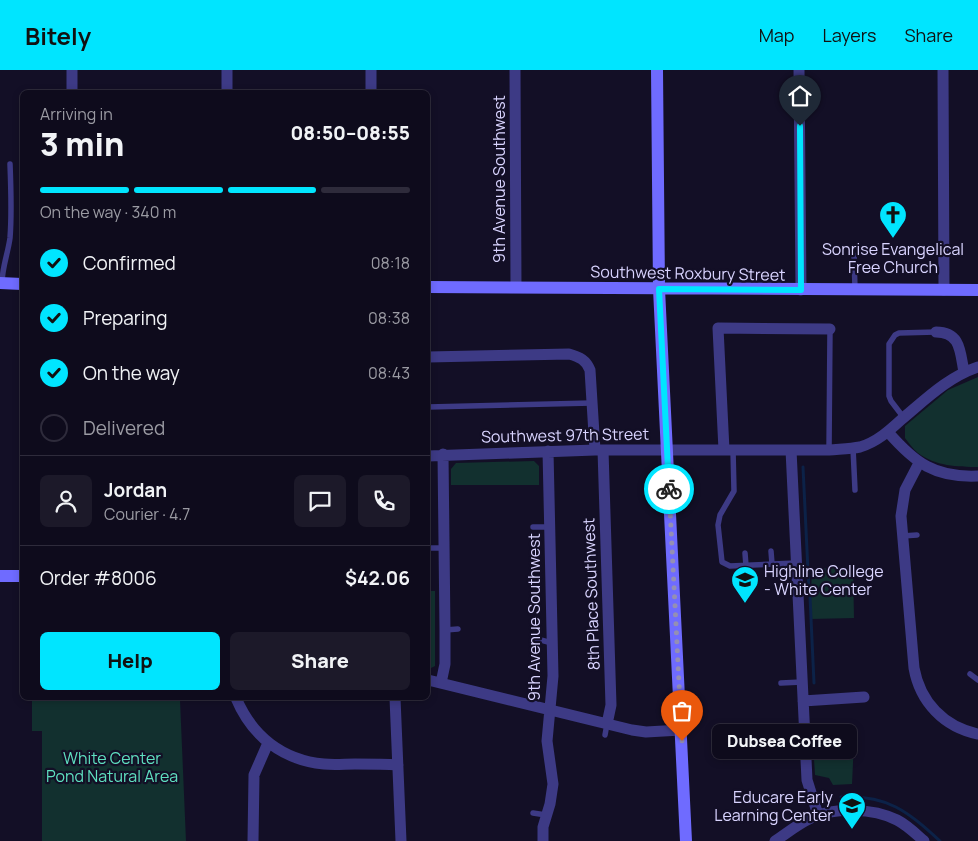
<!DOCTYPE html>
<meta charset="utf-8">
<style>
:root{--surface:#0e0b1c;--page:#1c1929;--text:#f1f3f6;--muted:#9b9ba3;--line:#2e2b3b;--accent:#00e5ff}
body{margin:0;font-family:Manrope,sans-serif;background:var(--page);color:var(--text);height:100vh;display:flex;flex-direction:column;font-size:19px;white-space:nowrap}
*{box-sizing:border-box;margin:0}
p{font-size:16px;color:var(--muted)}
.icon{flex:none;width:28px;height:28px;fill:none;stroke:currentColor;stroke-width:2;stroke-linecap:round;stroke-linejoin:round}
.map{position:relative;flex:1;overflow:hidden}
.side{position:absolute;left:20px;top:20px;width:410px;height:610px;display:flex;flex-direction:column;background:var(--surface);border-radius:8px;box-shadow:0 2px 8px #0003,0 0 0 1px var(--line)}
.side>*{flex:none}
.pin{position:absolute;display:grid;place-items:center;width:42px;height:42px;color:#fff;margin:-51px -21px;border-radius:50% 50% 50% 0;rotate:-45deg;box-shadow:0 0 5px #0007}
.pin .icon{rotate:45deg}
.courier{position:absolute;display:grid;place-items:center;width:50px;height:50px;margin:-25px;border:4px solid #00e5ff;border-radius:50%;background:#fff;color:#222;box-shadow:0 1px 6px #0007}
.bubble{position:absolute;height:35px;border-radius:8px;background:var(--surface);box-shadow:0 2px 8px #0003,0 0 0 1px var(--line);font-size:16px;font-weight:800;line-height:35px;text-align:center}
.headline em{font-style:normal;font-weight:800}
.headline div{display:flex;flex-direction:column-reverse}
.headline{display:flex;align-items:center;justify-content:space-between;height:85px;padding:0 20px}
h1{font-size:32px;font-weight:800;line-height:38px}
.bar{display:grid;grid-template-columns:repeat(4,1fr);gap:8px 5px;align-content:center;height:60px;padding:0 20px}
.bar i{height:6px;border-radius:4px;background:var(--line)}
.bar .on{background:var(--accent)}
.bar p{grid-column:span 4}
.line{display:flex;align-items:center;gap:12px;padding:0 20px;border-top:1px solid var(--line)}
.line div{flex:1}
.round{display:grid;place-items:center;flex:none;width:52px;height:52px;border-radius:8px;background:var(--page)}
ol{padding:0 20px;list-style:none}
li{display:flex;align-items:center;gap:15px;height:55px}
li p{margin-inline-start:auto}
li .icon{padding:5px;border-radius:50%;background:var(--accent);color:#111;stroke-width:4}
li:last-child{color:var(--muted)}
li i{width:28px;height:28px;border:2px solid var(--line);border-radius:50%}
.primary-button{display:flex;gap:10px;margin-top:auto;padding:10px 20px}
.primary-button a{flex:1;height:58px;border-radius:8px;background:var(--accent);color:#111;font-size:20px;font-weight:800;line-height:58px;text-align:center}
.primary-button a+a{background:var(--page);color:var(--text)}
header{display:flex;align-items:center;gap:30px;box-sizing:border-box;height:70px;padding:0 25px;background:var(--accent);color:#111}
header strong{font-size:24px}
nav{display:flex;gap:28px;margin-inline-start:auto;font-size:18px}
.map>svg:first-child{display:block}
</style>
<header>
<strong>Bitely</strong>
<nav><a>Map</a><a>Layers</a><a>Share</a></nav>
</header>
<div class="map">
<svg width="978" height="771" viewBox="0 0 978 771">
<rect width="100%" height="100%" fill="#130f26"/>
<path fill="#12302f" d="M978 307V397C958 397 935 396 918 383 913 379 909 373 905 368V356L948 320Z
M534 391 539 396V415H451V399L456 393Z
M853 497 854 548 810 549 812 499Z
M428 521H435V596L429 599H428Z
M32 628H188L180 630 186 771H42V661H32Z
M854 672 852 714 833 715 829 708 815 705 813 673Z"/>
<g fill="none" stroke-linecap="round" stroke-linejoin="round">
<path stroke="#0c2248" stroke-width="3" d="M803 397 809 522
M810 527 814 613
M841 727C888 725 907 741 940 771"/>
<path stroke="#3d3a85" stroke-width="5.5" d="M854 185 855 219
M2 213C2 198 8 183 10 168 12 143 11 119 10 94
M428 337 592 333
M904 348 891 331 889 326V274L895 265 899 263 936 262
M853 378 855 420
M733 380 734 421 720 445 718 455 722 492 730 496 796 493
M829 380 830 259
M533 457H550
M902 466 917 465
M429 478H444
M771 481 772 494
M745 483 746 496
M445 560 458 559
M537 569 552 573
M970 604 978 610
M781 613 802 612
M605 665 607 654
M759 687 806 684
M533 743 546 745"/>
<path stroke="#3d3a85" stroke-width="11" d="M227 0V22
M371 0V22
M515 0 516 217
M799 0 801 220
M943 0 944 220
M72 22V0
M936 262C961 262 960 282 964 302
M428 287 569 284C580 287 586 290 590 300L595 380
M888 362C915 393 935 408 978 406
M603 380 611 635 607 654
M724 380 718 258 830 259
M791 380 807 710 818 745
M428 386 595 380H829C840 379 850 379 860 377 877 372 890 360 902 349 926 329 948 307 978 297
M919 393 905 420 901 446 914 598C920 632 944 657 978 664
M428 610 632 660 646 662 681 660
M441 613 445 594V560L443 384
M236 628C252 666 282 690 324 694 334 695 345 694 355 694 370 694 384 694 398 695
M395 628 401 771
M803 631 864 627
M253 771 254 705 268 673
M543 771V757L550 734 553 714 547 671 553 606 548 381
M775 771C787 763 798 754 811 748 835 737 873 738 897 750 907 755 916 764 924 771"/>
<path stroke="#6f6bff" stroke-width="12" d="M657 0 659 219 686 771
M0 213 22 214
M428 217 978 220
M0 506H22"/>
</g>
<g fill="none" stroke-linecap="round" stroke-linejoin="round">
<path stroke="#948fb3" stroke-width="5" stroke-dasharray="0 9" d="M669 419 682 671"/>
<path stroke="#00e5ff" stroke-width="6" d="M669 419 659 219 801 220 800 56"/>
</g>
<defs>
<symbol id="church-pin" viewBox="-11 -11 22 30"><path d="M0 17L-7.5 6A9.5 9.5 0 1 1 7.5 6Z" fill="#00e5ff" stroke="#130f26"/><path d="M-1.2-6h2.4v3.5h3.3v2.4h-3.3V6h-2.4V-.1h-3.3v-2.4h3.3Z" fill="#111"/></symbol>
<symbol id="university-pin" viewBox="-11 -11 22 30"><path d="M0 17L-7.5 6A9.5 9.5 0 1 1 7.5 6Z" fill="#00e5ff" stroke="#130f26"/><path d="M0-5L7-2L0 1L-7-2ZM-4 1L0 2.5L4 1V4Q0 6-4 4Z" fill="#111"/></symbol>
<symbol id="school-pin" viewBox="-11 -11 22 30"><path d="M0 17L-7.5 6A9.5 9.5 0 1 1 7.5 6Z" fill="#00e5ff" stroke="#130f26"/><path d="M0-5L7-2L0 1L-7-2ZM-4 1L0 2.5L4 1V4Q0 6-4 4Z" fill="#111"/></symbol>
</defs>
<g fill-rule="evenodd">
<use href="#church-pin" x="877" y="129" width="32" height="43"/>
<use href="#university-pin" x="729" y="494" width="32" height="43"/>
<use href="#school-pin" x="836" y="720" width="32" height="43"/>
</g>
<g text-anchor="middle" stroke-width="4.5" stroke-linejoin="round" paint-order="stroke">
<g font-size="16" fill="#d9d4ff" stroke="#130f26">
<text transform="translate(499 109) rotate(-90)" y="6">9th Avenue Southwest</text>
<text transform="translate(688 203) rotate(1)" y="6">Southwest Roxbury Street</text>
<text transform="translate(565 365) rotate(-1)" y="6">Southwest 97th Street</text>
<text transform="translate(591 524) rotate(-92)" y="6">8th Place Southwest</text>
<text transform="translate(534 547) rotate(-90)" y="6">9th Avenue Southwest</text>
</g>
<g font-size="16" fill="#d9d4ff" stroke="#130f26">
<text x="893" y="185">Sonrise Evangelical<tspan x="893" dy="18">Free Church</tspan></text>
<text x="764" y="507" text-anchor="start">Highline College<tspan x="764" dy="18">- White Center</tspan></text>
<text x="833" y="733" text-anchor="end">Educare Early<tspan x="833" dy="18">Learning Center</tspan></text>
</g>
<g font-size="16" fill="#5fe0c0" stroke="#130f26">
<text x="112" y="694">White Center<tspan x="112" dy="18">Pond Natural Area</tspan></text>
</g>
</g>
</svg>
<div class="pin" style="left:682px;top:671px;background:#ea580c"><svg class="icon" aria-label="bag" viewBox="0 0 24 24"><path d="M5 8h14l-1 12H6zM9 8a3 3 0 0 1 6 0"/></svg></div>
<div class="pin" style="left:800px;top:56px;background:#1f2937"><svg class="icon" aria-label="home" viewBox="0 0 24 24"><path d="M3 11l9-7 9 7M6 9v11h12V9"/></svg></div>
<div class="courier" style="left:669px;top:419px"><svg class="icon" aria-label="bike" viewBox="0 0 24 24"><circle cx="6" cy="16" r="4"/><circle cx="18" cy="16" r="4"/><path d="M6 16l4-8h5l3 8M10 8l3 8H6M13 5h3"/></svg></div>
<div class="bubble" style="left:712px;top:654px;width:145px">Dubsea Coffee</div>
<section class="side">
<div class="headline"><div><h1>3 min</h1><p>Arriving in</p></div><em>08:50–08:55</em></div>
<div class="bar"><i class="on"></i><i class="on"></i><i class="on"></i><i></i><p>On the way · 340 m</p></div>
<ol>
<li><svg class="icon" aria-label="check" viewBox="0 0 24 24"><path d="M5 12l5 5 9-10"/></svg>Confirmed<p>08:18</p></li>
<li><svg class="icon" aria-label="check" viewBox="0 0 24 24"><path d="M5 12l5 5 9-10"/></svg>Preparing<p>08:38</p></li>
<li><svg class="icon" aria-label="check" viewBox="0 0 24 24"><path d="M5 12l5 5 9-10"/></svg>On the way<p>08:43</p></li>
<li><i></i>Delivered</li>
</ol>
<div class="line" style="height:90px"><a class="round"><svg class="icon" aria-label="person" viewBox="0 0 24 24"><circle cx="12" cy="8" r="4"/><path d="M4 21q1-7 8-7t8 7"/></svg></a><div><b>Jordan</b><p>Courier · 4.7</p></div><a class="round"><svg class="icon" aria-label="chat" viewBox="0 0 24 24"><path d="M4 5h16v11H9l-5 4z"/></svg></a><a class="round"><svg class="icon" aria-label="phone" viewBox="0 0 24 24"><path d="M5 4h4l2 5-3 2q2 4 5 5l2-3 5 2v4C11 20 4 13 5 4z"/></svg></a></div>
<div class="line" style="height:65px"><div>Order #8006</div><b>$42.06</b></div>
<div class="primary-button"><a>Help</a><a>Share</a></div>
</section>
</div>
